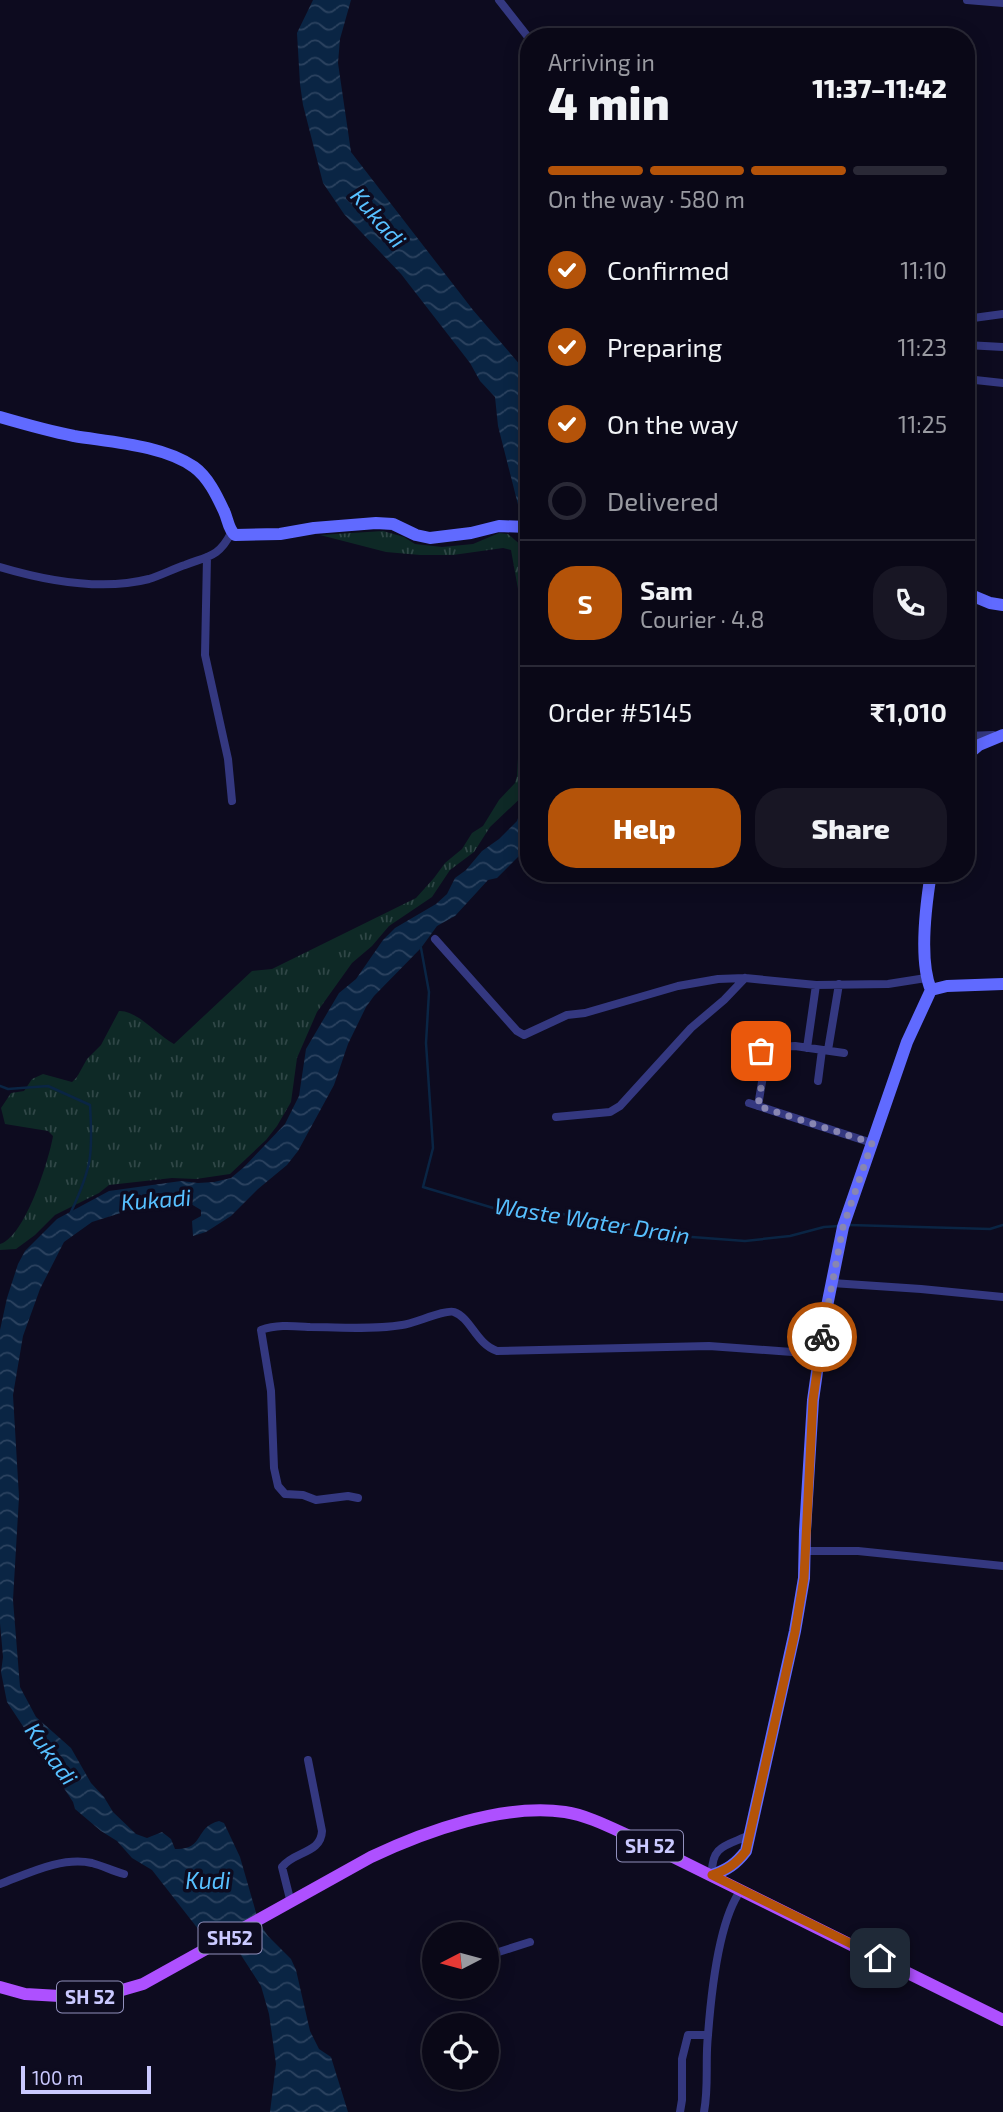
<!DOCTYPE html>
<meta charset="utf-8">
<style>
:root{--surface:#0a0817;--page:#181624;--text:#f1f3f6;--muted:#999aa1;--line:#2a2936;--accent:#b45309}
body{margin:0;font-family:"Exo 2",sans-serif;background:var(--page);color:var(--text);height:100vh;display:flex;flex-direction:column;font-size:26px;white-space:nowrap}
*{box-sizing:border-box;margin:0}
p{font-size:23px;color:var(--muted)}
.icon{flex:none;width:38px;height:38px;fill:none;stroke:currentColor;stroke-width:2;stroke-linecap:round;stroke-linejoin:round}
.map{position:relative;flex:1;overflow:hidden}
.panel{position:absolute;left:520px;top:28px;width:455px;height:854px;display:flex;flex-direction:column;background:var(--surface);border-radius:28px;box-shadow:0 4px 18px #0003,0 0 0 2px var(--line)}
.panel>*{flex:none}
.needle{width:46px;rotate:264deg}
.fabs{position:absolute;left:422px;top:1922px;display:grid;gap:14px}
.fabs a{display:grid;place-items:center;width:77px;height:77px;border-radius:50%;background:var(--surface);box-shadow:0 4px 18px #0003,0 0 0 2px var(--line);font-size:35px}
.scale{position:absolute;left:21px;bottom:18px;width:130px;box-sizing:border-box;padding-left:7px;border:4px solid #cac9ff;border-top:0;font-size:19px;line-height:24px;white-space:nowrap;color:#cac9ff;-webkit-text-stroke:5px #0d0b1f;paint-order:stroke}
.pin{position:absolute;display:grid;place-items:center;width:60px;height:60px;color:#fff;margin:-30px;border-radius:14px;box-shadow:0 4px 10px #0006}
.courier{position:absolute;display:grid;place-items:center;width:70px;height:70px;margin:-35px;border:5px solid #b45309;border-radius:50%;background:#fff;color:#222;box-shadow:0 2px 9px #0007}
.overview em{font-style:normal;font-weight:800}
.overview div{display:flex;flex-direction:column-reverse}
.overview{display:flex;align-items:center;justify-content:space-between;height:119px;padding:0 28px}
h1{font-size:46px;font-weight:800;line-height:52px}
.bar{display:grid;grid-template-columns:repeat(4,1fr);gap:10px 7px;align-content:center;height:84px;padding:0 28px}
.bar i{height:9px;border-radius:5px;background:var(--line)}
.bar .current{background:var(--accent)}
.bar p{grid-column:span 4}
.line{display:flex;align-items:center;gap:18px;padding:0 28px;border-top:2px solid var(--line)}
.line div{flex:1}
.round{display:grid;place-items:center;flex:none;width:74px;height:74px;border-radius:28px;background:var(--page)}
ol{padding:0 28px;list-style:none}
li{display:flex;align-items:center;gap:21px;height:77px}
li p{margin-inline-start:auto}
li .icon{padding:7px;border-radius:50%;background:var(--accent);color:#fff;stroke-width:4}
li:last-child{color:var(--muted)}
li i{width:38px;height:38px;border:4px solid var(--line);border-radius:50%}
.action{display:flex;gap:14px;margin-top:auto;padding:14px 28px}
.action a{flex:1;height:80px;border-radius:28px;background:var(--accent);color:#fff;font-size:28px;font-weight:800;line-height:80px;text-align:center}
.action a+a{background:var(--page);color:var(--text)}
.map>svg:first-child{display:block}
</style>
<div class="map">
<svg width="1003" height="2112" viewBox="0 0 1003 2112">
<defs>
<pattern id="grass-tufts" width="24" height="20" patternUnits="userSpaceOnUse" patternTransform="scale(1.75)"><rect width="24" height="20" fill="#0e2926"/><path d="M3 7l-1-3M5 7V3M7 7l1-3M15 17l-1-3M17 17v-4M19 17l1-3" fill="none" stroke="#304747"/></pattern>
<pattern id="water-waves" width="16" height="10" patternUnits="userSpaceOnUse" patternTransform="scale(1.75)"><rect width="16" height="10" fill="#0a2544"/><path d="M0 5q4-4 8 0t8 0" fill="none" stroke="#2c4360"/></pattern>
</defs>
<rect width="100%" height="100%" fill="#0d0b1f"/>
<path fill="url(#grass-tufts)" d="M383 531 404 537 415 544 442 547 473 544 499 533 508 534 522 546 528 588V791L490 827 474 852 450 870 432 897 389 926 372 946 352 963 317 1012 297 1058 291 1102 277 1126 266 1140 230 1174 196 1179 172 1178 109 1185 99 1193 55 1215 35 1235 16 1249 0 1250V1244C25 1237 49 1160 53 1136L48 1131 5 1124 1 1108 11 1093 24 1091 32 1079 43 1074 72 1082 77 1077 87 1059 101 1045 119 1011C137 1010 157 1035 174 1044L252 971 272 969 416 898 434 878 445 863 462 849 472 833 483 826 499 800 515 783 517 776 525 628 511 550 503 548 453 555H420L386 552 320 535Z"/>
<path fill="url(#water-waves)" d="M313 0H351L340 39 338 63 351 152 473 310 528 374V544L498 426 495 397 480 381 470 363 401 274 344 214 323 183 303 105 300 84 297 33Z
M528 798V847L497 878 488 880 455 916 437 926 421 948 374 996 366 1007 348 1044 334 1085 298 1151 287 1165 258 1189 231 1216 206 1232 193 1236 192 1221 201 1216V1210L191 1204 172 1203 143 1206 92 1222 64 1242 40 1289 23 1336 13 1395 19 1497 13 1600 20 1687 36 1717 71 1748 91 1783 104 1797 113 1812 136 1834 147 1838 162 1832 171 1839 175 1849C205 1850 194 1827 219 1821L224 1823 240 1857 259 1923 268 1936 291 1959 296 1970 310 2031 319 2049 331 2057 348 2112H270L276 2064 269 2014 261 1986 239 1952 202 1934 152 1870 132 1858 117 1841 101 1831 75 1809 73 1802 7 1702 1 1672 3 1657 0 1623V1330L7 1298 18 1264 25 1251 57 1219 109 1191 181 1181 198 1183 214 1182 231 1178 244 1167 285 1124 299 1096 306 1049 339 993 356 979 383 940 395 928 436 904 447 894 455 878 466 870 482 851 499 839 517 821 522 806Z"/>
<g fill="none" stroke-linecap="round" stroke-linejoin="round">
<path stroke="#0a2544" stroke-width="2.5" d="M421 948 429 992 426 1043 433 1148 423 1187 500 1210 554 1212 652 1234 745 1241 790 1236 824 1227 839 1226
M0 1086 8 1089 48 1086 90 1105C93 1154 92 1167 71 1212
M849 1225 990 1229 1003 1225"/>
<path stroke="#343880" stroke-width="8" d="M499 0 528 37
M967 0 1003 3
M966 319 1003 314
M966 345 1003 347
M966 379 1003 383
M207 557 205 655 228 759 232 801
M0 567C47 581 102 591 149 579 162 575 173 569 185 565 208 556 219 557 231 533
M966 736 993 735
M435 939 517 1031 524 1035 567 1015 585 1013 678 986 718 979 745 978 816 985 888 984 926 978
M807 1048 816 985
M828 1050 839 984
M818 1081 822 1050
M749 1103 872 1143
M758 1106 764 1070 761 1051 765 1048 795 1046 844 1053
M556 1117 610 1112 620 1106 691 1028 724 1000 745 978
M832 1283 921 1289 1003 1297
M358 1498 348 1496 316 1500 303 1495 285 1494 278 1486 274 1468 271 1391 261 1330C277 1324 294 1326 310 1327 340 1327 372 1330 402 1325 413 1324 446 1309 454 1312 471 1318 476 1344 497 1351L709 1346 819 1354
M806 1551H858L1003 1566
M712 1875C711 1845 726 1846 750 1835
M0 1884C27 1874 62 1856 92 1863 103 1866 113 1871 124 1874
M291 1903 282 1867C294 1851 321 1854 322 1831L308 1760
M486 1956 530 1942
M680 2112 682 2100V2059L688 2035H708C711 1995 718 1921 741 1890
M704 2112C709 2086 705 2061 708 2035"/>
<path stroke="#606aff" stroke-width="12" d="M0 417C24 424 49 431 74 436 110 442 163 445 194 467 208 477 217 496 224 511 228 519 228 529 235 535L280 534 314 528 376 523 393 524 416 535 430 538 471 533 499 526 528 527
M966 593 990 603 1003 605
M966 756 979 745 1003 735
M931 873C926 904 919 961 931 990
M712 1875C727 1870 736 1864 746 1851L795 1631 804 1578 805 1531 813 1400 825 1316 843 1227 907 1042 931 990 947 986 1003 984"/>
<path stroke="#ae50ff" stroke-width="12" d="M0 1987 25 1994 77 1997H98L143 1984 371 1857C426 1831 504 1803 565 1812 591 1816 617 1831 641 1841L1003 2020"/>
</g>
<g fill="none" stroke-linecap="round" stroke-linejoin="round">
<path stroke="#8886b1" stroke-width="7" stroke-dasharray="0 12.6" d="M761 1051 764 1070 758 1106 872 1143 843 1227 822 1337"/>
<path stroke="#b45309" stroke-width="9" d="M822 1337 813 1400 804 1578 795 1632 746 1851C736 1864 727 1870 712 1875L880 1958"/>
</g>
<g text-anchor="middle" stroke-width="7" stroke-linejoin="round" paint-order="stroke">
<g fill="#0d0b1f" stroke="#9190bc" stroke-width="2">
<rect x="617" y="1830.5" width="66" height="31" rx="5"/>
<rect x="198.5" y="1922.5" width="63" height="31" rx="5"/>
<rect x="57" y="1981.5" width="66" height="31" rx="5"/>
</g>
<g font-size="19" font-weight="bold" fill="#cac9ff">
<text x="650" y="1853">SH 52</text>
<text x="230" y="1945">SH52</text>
<text x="90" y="2004">SH 52</text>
</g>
<g font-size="23" font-style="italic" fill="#57c0ff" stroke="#0d0b1f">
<text transform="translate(378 218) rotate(49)" y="8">Kukadi</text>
<text transform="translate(156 1200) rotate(-4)" y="8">Kukadi</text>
<text transform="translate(592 1221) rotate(9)" y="8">Waste Water Drain</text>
<text transform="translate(51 1754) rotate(54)" y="8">Kukadi</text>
<text x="208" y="1889">Kudi</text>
</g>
</g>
</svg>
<div class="fabs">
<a><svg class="needle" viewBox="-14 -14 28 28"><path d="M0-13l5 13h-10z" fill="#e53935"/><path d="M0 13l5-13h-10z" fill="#999aa1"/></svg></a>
<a><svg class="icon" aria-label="locate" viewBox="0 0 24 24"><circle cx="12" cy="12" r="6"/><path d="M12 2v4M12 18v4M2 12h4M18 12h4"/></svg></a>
</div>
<div class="scale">100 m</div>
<div class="pin" style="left:761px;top:1051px;background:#ea580c"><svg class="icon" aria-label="bag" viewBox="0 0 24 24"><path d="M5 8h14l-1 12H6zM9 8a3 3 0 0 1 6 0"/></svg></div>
<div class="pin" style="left:880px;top:1958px;background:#1f2937"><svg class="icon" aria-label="home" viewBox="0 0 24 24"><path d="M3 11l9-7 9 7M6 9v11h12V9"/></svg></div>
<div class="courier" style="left:822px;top:1337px"><svg class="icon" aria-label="bike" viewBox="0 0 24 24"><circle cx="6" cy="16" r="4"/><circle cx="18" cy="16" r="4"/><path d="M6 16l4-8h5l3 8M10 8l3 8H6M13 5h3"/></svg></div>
<section class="panel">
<div class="overview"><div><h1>4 min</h1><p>Arriving in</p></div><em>11:37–11:42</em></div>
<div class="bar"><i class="current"></i><i class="current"></i><i class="current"></i><i></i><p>On the way · 580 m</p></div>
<ol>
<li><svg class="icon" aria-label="check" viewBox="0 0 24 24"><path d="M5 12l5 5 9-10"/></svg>Confirmed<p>11:10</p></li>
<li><svg class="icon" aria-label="check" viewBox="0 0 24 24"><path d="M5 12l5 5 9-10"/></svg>Preparing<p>11:23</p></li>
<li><svg class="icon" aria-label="check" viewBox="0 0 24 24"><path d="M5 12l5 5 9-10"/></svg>On the way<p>11:25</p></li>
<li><i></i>Delivered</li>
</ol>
<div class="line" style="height:126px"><b class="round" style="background:var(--accent);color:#fff">S</b><div><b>Sam</b><p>Courier · 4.8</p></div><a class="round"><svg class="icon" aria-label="phone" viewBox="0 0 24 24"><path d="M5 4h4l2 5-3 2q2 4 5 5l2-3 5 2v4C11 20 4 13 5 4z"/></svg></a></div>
<div class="line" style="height:91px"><div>Order #5145</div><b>₹1,010</b></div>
<div class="action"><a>Help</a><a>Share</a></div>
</section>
</div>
